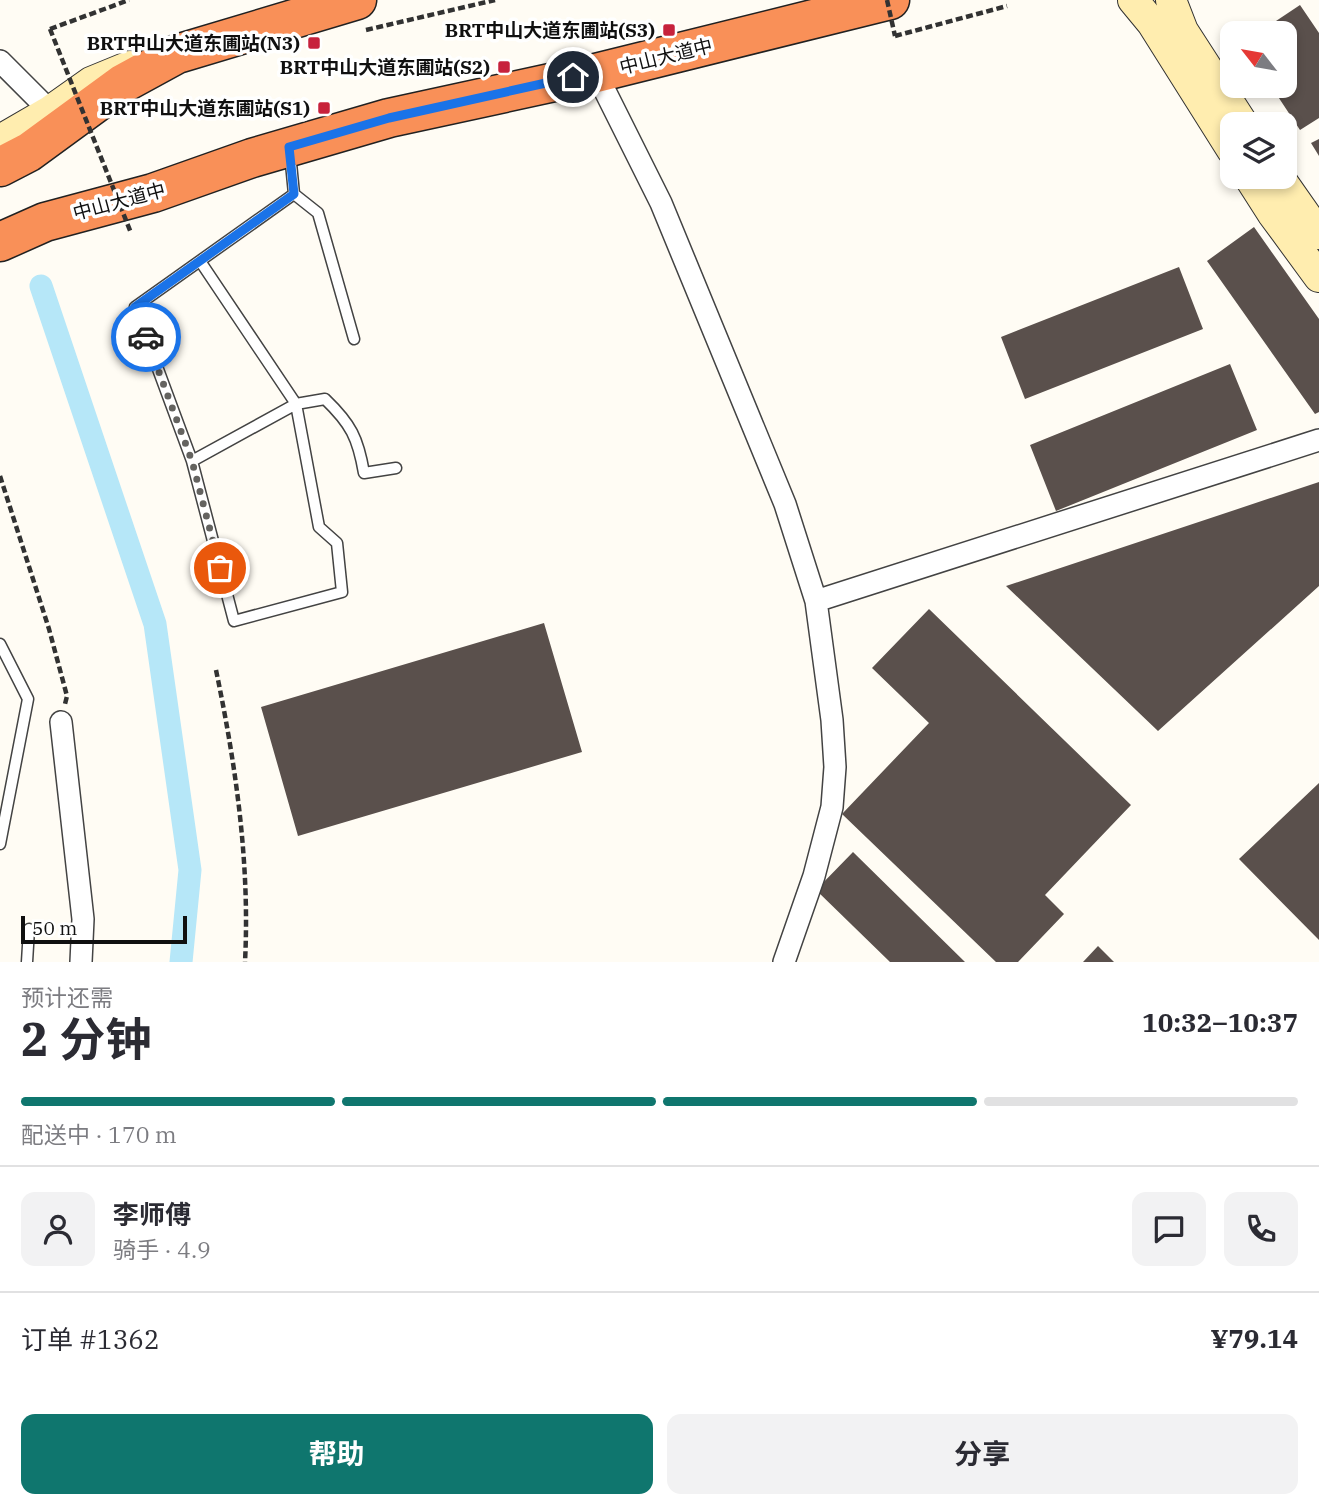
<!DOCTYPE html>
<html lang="zh">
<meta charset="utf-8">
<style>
:root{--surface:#fff;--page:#f2f2f3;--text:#2b2b33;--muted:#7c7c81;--line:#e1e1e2;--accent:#0f766e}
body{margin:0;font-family:"IBM Plex Serif","Noto Sans SC",serif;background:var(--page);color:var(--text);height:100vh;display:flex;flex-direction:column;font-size:26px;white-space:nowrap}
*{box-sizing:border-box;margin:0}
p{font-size:23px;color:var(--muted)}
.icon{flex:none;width:38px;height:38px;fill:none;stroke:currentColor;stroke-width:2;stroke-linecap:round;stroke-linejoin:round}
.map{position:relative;height:962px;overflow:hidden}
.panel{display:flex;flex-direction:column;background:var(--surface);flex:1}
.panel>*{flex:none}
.needle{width:46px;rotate:301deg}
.controls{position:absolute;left:1220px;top:21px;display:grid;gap:14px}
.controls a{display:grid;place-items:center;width:77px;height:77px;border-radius:14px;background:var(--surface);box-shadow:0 4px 10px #0003;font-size:35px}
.scale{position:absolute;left:21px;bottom:18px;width:166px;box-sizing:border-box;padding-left:7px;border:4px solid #101010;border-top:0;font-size:19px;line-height:24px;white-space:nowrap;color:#101010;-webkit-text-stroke:5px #fff;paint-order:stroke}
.pin{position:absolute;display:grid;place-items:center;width:60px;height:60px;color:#fff;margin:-30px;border:4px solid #fff;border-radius:50%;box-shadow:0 2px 7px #0007}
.courier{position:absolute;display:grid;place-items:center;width:70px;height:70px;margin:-35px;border:5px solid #1a73e8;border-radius:50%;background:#fff;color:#222;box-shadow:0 2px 9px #0007}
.summary em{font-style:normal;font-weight:700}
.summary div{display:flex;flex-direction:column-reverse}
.summary{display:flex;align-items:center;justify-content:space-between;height:119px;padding:0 21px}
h1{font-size:46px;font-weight:700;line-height:52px}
.bar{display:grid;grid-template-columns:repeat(4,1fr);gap:10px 7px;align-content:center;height:84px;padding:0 21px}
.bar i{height:9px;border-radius:5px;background:var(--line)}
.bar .selected{background:var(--accent)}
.bar p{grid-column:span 4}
.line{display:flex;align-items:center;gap:18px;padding:0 21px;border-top:2px solid var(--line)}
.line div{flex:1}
.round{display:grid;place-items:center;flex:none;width:74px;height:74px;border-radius:14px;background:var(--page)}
.cta{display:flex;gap:14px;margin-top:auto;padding:14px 21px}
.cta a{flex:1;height:80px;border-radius:14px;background:var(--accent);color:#fff;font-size:28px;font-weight:700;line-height:80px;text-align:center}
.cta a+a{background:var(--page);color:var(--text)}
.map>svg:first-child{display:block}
</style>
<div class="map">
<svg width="1319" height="962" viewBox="0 0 1319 962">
<rect width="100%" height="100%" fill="#fffcf4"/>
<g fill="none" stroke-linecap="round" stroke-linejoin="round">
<path stroke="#b6e7f8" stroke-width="23" d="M41 286 155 624 190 870 181 962"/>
</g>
<path fill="#5a504c" d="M1300 5 1319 33V118L1300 130 1271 86H1284V33H1258Z
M1319 139V156L1311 143Z
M1254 227 1319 319V412L1315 414 1207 261Z
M1179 267 1203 329 1025 399 1001 337Z
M1230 364 1257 430 1056 511 1030 445Z
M1319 482V586L1158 731 1006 586Z
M929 609 1131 805 1045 895 1064 914 1018 962H996L842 814 929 723 872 668Z
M544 623 582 752 298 836 261 707Z
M1319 783V940L1239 859Z
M853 852 965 962H890L816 890Z
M1098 946 1114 962H1083Z"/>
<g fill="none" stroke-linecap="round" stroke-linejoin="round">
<defs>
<path id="lane" d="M294 194 318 213 354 339
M200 261 296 404 319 527 337 543 342 592 234 621 192 461 135 307 294 194 290 153
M192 461 296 404 325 399C351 424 358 438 364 473L396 468
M0 644 28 699 0 844
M27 962 29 929"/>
<path id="street" d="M0 61 50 111
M596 73 661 203 785 504 816 601 832 720 835 767 832 807 814 876 784 962
M816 601 1319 440
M61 722 83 919 81 962"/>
<path id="secondary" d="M1133 0 1152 23 1232 150
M1171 0 1183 31 1243 124
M0 140 50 111 91 82 130 66
M1249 177 1272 213 1319 277
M1279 177 1319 234"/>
<path id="highway" d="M0 167 29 152 122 84 177 54 357 0
M0 242 45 222 153 193 252 158 389 118 596 73 890 0"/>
</defs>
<use href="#lane" stroke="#434343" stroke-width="13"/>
<use href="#street" stroke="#434343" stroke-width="24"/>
<use href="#secondary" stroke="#323232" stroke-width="32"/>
<use href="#highway" stroke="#212121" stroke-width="41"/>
<path stroke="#323232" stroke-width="4.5" stroke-dasharray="7 3.5" stroke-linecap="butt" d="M50 29 129 0
M366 30 495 0
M895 36 1007 6
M0 476 49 629 67 696 65 704
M216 670C236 766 250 864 245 962"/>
<use href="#lane" stroke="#fff" stroke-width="10"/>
<use href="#street" stroke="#fff" stroke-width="21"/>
<use href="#secondary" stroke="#ffedaf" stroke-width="30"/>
<use href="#highway" stroke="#f99058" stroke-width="38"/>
<path stroke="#323232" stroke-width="4.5" stroke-dasharray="7 3.5" stroke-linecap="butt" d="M887 0 895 36
M50 29 131 233"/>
</g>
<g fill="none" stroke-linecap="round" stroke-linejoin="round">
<path stroke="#646360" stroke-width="7" stroke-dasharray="0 12.6" d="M146 337 192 461 220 568"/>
<path stroke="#1a73e8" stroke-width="9" d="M146 337 135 307 294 194 289 147 389 118 573 77"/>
</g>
<g fill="#c7223c" stroke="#fff" stroke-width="2.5">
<rect x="662" y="23" width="14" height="14" rx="3.5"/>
<rect x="307" y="36" width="14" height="14" rx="3.5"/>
<rect x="497" y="60" width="14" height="14" rx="3.5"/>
<rect x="317" y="101" width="14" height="14" rx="3.5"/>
</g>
<g text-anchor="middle" stroke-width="7" stroke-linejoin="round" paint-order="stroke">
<g font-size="19" font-weight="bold" fill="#101010" stroke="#fff" text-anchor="end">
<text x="655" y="37">BRT中山大道东圃站(S3)</text>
<text x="300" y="50">BRT中山大道东圃站(N3)</text>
<text x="490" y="74">BRT中山大道东圃站(S2)</text>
<text x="310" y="115">BRT中山大道东圃站(S1)</text>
</g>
<g font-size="19" fill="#101010" stroke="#fff">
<text transform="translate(666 56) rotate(-14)" y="7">中山大道中</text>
<text transform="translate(119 201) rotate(-15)" y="7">中山大道中</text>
</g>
</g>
</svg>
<div class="controls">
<a><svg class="needle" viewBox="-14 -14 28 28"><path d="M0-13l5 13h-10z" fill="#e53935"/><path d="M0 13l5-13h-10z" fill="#7c7c81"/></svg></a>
<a><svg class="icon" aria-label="layers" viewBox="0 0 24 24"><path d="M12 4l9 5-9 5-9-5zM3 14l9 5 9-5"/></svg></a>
</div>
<div class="scale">50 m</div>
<div class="pin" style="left:220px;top:568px;background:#ea580c"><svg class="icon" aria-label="bag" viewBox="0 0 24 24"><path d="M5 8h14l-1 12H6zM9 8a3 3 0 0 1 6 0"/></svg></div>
<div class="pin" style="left:573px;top:77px;background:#1f2937"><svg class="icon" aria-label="home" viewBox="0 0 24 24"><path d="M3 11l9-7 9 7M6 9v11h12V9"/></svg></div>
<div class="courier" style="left:146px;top:337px"><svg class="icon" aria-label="car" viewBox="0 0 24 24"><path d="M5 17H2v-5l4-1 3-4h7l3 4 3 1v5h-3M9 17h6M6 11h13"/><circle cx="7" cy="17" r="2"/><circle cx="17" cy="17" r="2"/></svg></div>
</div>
<section class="panel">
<div class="summary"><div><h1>2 分钟</h1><p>预计还需</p></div><em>10:32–10:37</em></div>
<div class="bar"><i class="selected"></i><i class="selected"></i><i class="selected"></i><i></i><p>配送中 · 170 m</p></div>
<div class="line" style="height:126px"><a class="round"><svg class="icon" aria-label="person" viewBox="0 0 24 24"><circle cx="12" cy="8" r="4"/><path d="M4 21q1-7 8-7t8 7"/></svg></a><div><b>李师傅</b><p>骑手 · 4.9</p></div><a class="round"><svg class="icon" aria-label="chat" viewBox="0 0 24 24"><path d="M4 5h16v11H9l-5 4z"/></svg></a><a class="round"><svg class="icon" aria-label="phone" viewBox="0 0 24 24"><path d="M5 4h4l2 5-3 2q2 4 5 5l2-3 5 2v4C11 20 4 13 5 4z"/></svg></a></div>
<div class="line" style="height:91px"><div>订单 #1362</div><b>¥79.14</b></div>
<div class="cta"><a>帮助</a><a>分享</a></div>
</section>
